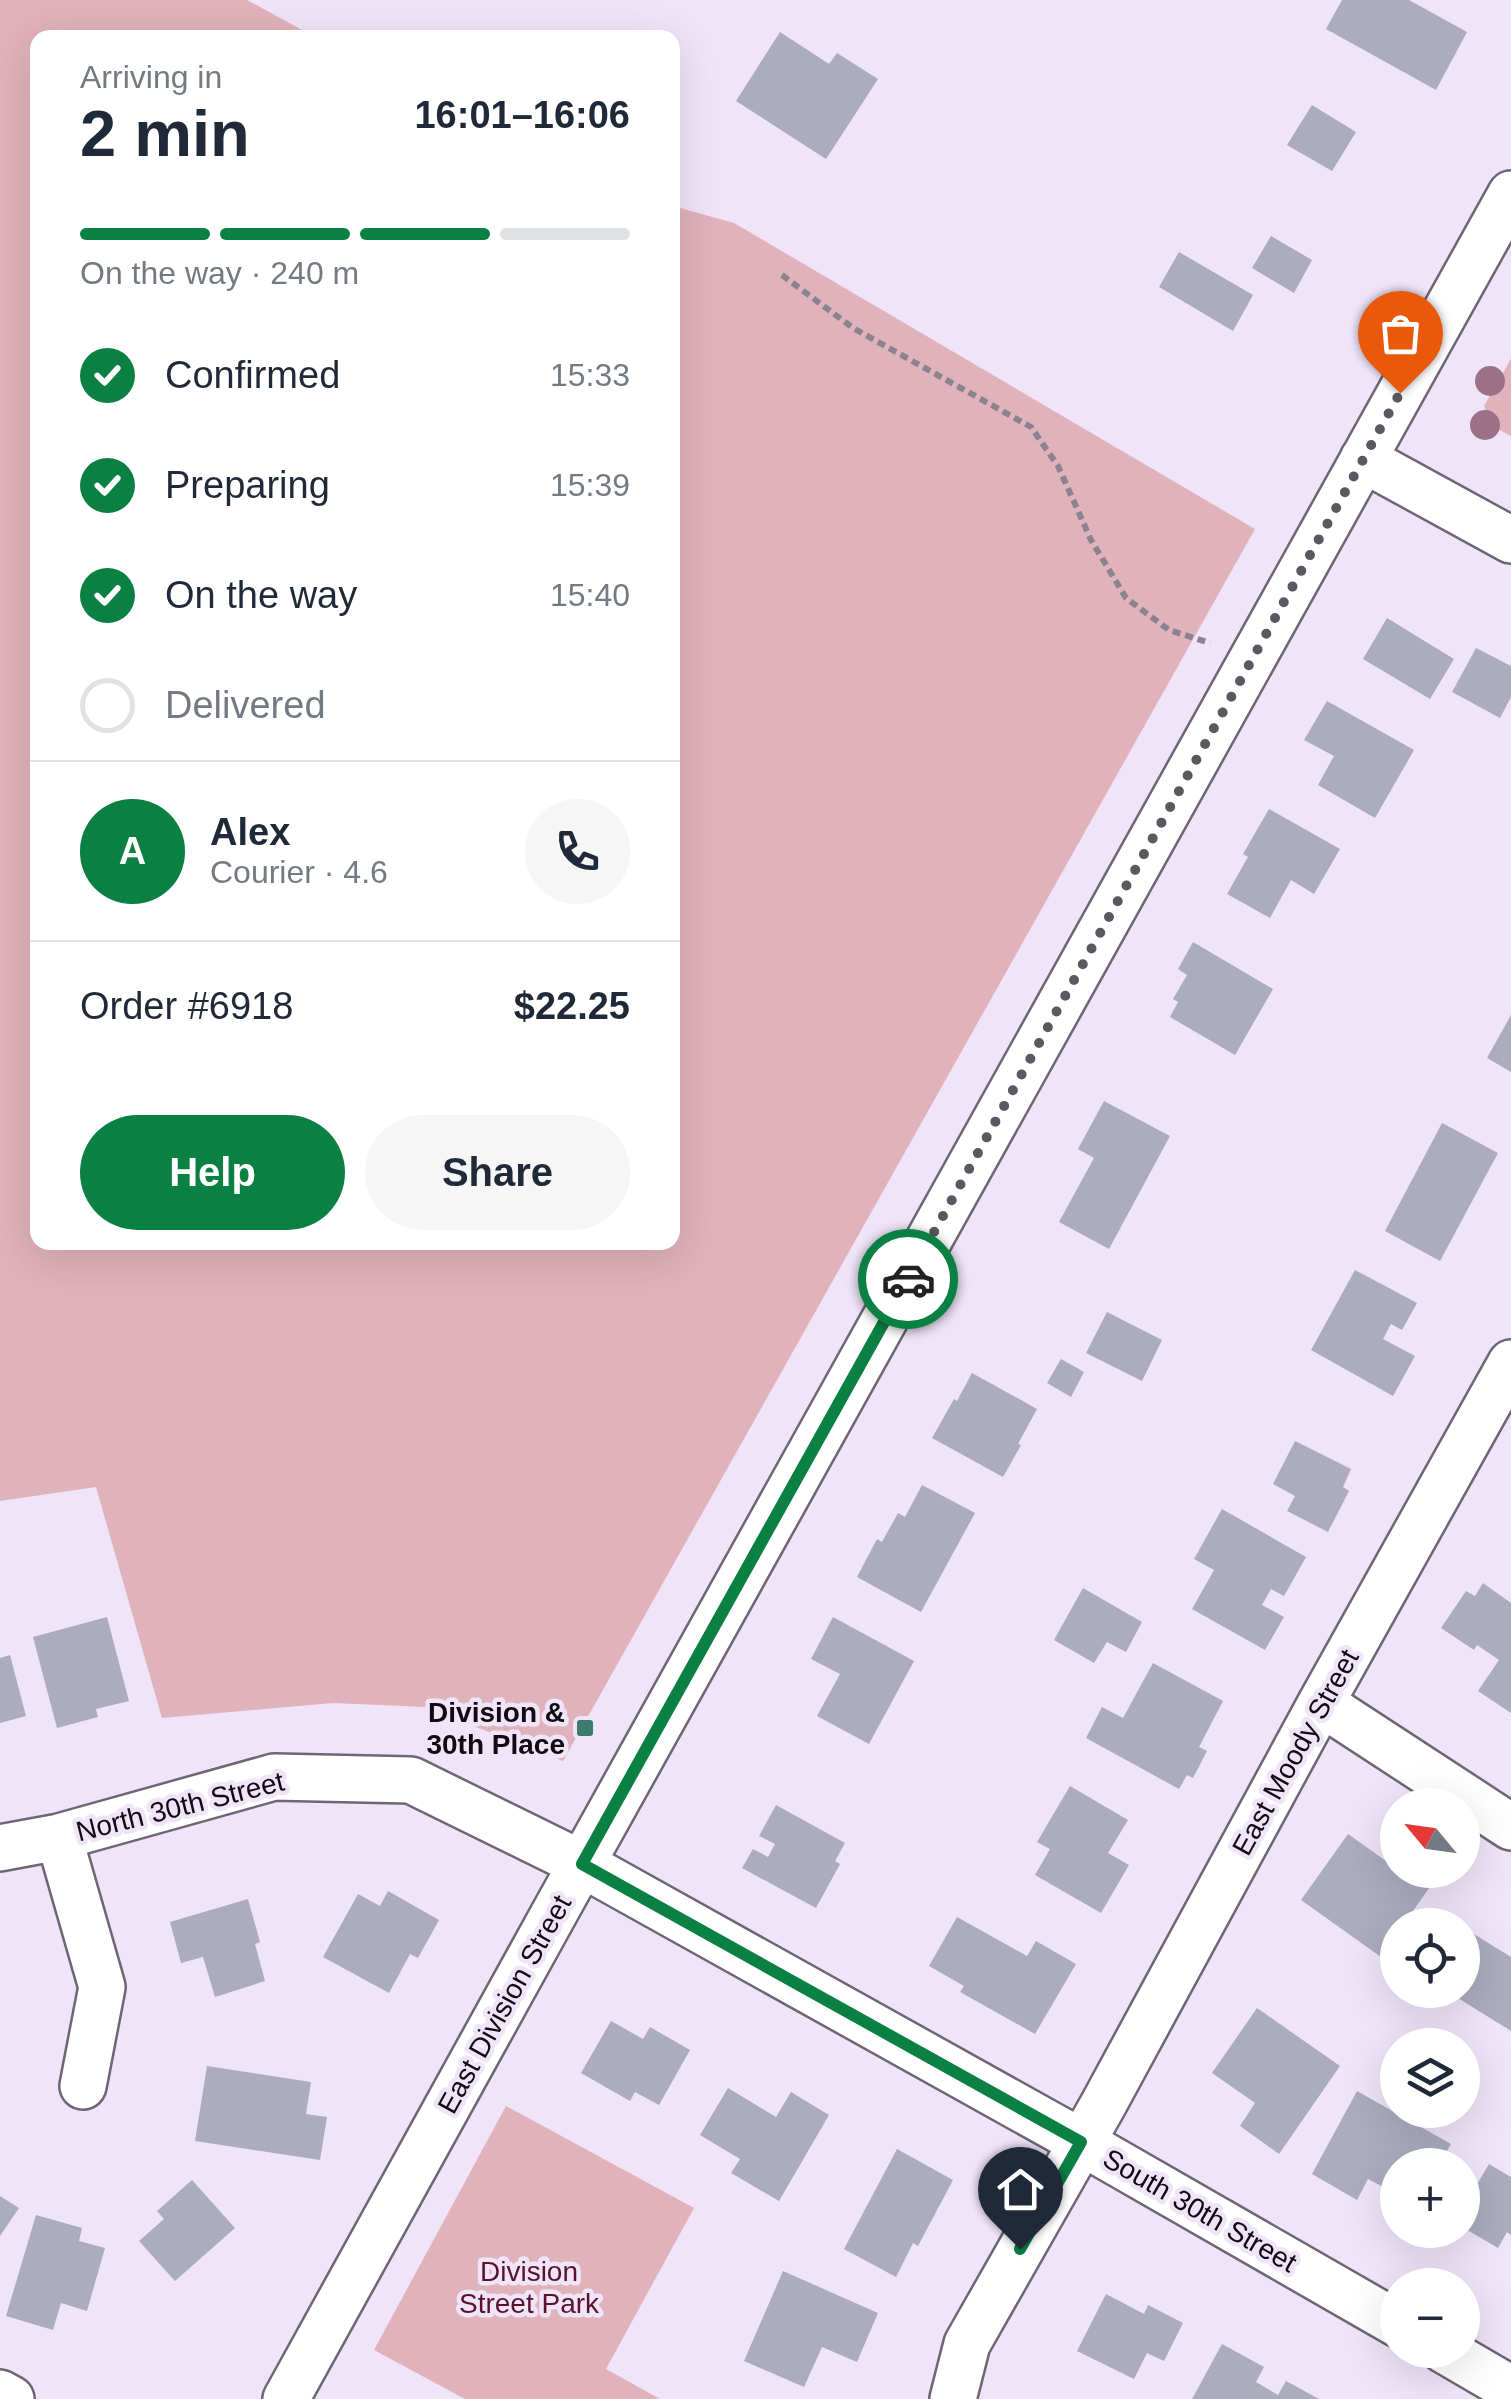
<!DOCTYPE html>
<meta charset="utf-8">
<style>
:root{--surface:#fff;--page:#f6f6f7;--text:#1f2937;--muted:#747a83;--line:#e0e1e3;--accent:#0b8043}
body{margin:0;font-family:Arial,sans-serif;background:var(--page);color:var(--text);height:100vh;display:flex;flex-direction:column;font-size:38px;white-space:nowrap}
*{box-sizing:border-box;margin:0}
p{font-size:32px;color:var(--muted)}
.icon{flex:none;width:55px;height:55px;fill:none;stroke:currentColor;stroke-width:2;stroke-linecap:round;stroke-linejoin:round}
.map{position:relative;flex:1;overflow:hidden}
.sheet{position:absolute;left:30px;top:30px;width:650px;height:1220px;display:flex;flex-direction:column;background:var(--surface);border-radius:20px;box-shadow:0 10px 40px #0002}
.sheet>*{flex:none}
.needle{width:65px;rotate:299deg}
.controls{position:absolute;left:1380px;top:1788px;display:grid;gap:20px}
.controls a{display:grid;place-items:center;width:100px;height:100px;border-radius:50%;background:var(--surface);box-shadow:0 10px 40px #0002;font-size:50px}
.pin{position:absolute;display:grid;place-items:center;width:85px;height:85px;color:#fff;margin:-102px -42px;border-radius:50% 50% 50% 0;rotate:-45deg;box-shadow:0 0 10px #0007}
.pin .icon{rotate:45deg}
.courier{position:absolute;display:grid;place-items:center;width:100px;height:100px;margin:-50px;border:8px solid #0b8043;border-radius:50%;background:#fff;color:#222;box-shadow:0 2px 12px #0007}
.headline em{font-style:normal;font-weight:700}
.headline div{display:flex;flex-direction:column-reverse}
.headline{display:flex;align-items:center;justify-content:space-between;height:170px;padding:0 50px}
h1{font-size:65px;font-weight:700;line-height:75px}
.bar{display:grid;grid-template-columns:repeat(4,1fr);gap:15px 10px;align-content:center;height:120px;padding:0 50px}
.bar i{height:12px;border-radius:8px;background:var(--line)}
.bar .active{background:var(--accent)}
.bar p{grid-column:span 4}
.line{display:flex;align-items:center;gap:25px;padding:0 50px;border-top:2px solid var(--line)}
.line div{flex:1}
.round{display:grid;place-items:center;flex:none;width:105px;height:105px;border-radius:52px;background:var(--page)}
ol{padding:0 50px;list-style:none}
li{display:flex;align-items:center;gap:30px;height:110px}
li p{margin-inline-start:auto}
li .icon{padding:10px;border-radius:50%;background:var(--accent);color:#fff;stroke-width:4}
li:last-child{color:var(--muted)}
li i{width:55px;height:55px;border:5px solid var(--line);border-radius:50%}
.button{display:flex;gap:20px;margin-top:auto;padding:20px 50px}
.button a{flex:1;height:115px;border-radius:60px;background:var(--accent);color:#fff;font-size:40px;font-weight:700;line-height:115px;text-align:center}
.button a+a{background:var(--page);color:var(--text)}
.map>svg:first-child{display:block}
</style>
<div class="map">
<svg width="1511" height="2399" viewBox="0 0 1511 2399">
<rect width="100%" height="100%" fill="#efe4f8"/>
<path fill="#e0b2bb" d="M0 0H247L315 37 38 38V1242H672L673 206 734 223 1255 529 563 1761 425 1707 333 1703 162 1718 96 1487 0 1501Z
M1511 359V436L1494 427 1484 406Z
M506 2106 694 2208 606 2369 660 2399H465L374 2350Z"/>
<path fill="#abacc0" d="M1342 0H1409L1467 32 1436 90 1326 29Z
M780 32 829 64 837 53 878 79 826 159 736 101Z
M1312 105 1356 132 1332 171 1287 145Z
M1271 236 1312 260 1294 293 1252 268Z
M1179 252 1253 295 1233 331 1159 287Z
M1387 618 1454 659 1430 699 1363 659Z
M1476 648 1511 666V697L1500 718 1452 692Z
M1327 701 1414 750 1375 818 1318 785 1334 756 1304 740Z
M1269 809 1340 849 1314 894 1291 880 1270 918 1227 894 1248 857 1243 854Z
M1193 942 1273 989 1235 1055 1170 1017 1178 1002 1173 999 1187 975 1178 969Z
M1511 1015V1072L1487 1058Z
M1104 1101 1170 1136 1109 1249 1059 1222 1094 1158 1078 1149Z
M1442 1123 1498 1153 1440 1261 1385 1231Z
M1355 1270 1417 1303 1402 1330 1391 1324 1383 1339 1415 1356 1393 1396 1311 1350Z
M1107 1312 1162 1340 1142 1381 1086 1353Z
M1061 1359 1084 1372 1071 1397 1047 1383Z
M972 1373 1037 1409 1018 1444 1021 1445 1003 1477 932 1438 954 1399 957 1401Z
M1295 1441 1351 1469 1343 1487 1349 1491 1328 1532 1287 1511 1295 1496 1273 1484Z
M922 1485 975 1513 921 1612 857 1577 877 1539 882 1542 898 1513 905 1517Z
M1222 1509 1306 1557 1284 1596 1271 1589 1262 1605 1284 1617 1265 1650 1192 1609 1214 1570 1194 1559Z
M1483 1583 1511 1603V1713L1478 1691 1499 1660 1477 1645 1474 1650 1441 1628 1466 1591 1475 1596Z
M1083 1588 1142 1622 1126 1652 1107 1642 1094 1663 1054 1640Z
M107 1617 129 1701 96 1709 98 1717 57 1728 33 1637Z
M833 1617 914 1661 869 1744 817 1716 840 1674 811 1659Z
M10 1655 26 1716 0 1723V1658Z
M1153 1663 1223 1701 1199 1747 1207 1751 1193 1778 1187 1775 1179 1789 1086 1738 1102 1707 1123 1718Z
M1070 1786 1128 1820 1108 1853 1129 1865 1101 1913 1035 1875 1050 1849 1037 1842Z
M776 1805 845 1843 835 1861 840 1864 816 1908 742 1868 753 1849 768 1857 775 1844 759 1836Z
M1348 1834 1389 1863 1398 1852V1870H1433L1439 1874 1403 1925H1398V1933L1381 1957 1301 1900Z
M388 1891 439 1920 418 1958 410 1954 389 1993 323 1957 358 1894 380 1906Z
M248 1899 260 1942 255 1944 265 1981 215 1997 203 1957 181 1963 170 1922Z
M957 1917 1027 1956 1036 1941 1076 1964 1035 2034 960 1992 964 1986 929 1966Z
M1469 1931 1511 1957V2031L1445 1990H1462V1941Z
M1257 2008 1340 2066 1279 2154 1240 2126 1255 2103 1212 2073Z
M611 2021 643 2039 650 2027 690 2050 659 2105 635 2092 630 2101 581 2073Z
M207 2066 311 2082 306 2114 327 2117 320 2160 195 2141Z
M728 2088 776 2117 791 2092 829 2115 779 2201 731 2173 740 2159 700 2135Z
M1357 2091 1451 2144 1439 2165H1398V2195L1368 2179 1357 2200 1312 2174Z
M897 2149 953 2180 918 2246 913 2243 896 2277 844 2249Z
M1489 2164 1511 2177V2235L1507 2232 1498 2248 1462 2227V2210Z
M192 2180 235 2228 175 2281 139 2241 164 2219 157 2211Z
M0 2196 19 2208 0 2236Z
M36 2215 82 2228 79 2241 105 2248 87 2311 61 2303 53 2330 6 2316Z
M783 2271 878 2313 857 2362 822 2347 804 2387 744 2361Z
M1106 2294 1144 2314 1148 2305 1183 2323 1164 2361 1147 2353 1134 2379 1077 2351Z
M1222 2344 1264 2367 1256 2382 1278 2395 1286 2381 1319 2399H1192Z"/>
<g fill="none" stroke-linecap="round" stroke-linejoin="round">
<defs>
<path id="minor" d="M1363 459 1511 540
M1321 1703 1511 1827
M59 1837 102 1987 83 2086
M0 1848 59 1837 274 1777 411 1780 582 1864 1081 2142 1398 2324
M1444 2350 1511 2389
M0 2393 11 2399
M286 2399 556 1910 1511 194
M953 2399 967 2344 1103 2105 1321 1703 1511 1363"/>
</defs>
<use href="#minor" stroke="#6e6575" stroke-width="50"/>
<path stroke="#8b8390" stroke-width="6" stroke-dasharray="8 5" stroke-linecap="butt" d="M782 275 853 328 1031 427 1058 466 1091 540 1126 598 1169 630 1210 643"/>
<use href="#minor" stroke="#fff" stroke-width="45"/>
</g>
<g fill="#9c7087">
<circle cx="1490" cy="381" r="15"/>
<circle cx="1485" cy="425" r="15"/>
</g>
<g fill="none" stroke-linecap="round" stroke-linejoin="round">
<path stroke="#5d5762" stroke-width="10" stroke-dasharray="0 18" d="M908 1279 1400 393"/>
<path stroke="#0b8043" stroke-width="12" d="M908 1279 582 1864 1081 2142 1020 2249"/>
</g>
<rect fill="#3a7b6b" stroke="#efe4f8" stroke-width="4" x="575" y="1718" width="20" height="20" rx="5"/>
<g text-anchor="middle" stroke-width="9" stroke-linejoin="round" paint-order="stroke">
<g font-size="28" font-weight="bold" fill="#0f0b11" stroke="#efe4f8" text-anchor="end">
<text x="565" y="1722">Division &amp;<tspan x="565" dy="32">30th Place</tspan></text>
</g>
<g font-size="28" fill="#0f0b11" stroke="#efe4f8">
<text transform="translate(1295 1752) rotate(-61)" y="10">East Moody Street</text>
<text transform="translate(180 1806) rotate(-14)" y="10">North 30th Street</text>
<text transform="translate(504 2004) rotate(-61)" y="10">East Division Street</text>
<text transform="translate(1200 2210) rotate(30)" y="10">South 30th Street</text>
</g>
<g font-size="28" fill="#59122a" stroke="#efe4f8">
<text x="529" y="2281">Division<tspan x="529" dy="32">Street Park</tspan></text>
</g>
</g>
</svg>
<div class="controls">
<a><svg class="needle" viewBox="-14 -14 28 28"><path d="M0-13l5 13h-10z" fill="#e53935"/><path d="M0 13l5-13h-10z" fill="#747a83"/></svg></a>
<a><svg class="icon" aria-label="locate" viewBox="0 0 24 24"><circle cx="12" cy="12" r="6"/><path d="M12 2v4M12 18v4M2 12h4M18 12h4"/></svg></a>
<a><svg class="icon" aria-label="layers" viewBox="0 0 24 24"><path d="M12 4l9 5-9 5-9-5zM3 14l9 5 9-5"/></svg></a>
<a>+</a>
<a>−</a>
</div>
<div class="pin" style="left:1400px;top:393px;background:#ea580c"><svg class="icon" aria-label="bag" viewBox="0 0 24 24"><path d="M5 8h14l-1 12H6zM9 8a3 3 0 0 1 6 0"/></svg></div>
<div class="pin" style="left:1020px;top:2249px;background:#1f2937"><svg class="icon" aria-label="home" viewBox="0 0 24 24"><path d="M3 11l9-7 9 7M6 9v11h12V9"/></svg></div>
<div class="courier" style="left:908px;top:1279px"><svg class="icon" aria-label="car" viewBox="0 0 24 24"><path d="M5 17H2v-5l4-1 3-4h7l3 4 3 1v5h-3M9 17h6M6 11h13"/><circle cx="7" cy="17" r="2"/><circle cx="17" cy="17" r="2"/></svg></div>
<section class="sheet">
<div class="headline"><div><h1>2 min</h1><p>Arriving in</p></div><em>16:01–16:06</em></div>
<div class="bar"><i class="active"></i><i class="active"></i><i class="active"></i><i></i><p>On the way · 240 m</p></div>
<ol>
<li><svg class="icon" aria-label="check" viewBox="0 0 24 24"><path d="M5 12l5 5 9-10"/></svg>Confirmed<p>15:33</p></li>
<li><svg class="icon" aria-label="check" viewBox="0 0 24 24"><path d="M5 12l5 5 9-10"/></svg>Preparing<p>15:39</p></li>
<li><svg class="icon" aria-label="check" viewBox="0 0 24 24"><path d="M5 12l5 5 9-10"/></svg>On the way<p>15:40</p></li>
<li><i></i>Delivered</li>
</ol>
<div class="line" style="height:180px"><b class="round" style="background:var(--accent);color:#fff">A</b><div><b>Alex</b><p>Courier · 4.6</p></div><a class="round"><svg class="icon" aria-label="phone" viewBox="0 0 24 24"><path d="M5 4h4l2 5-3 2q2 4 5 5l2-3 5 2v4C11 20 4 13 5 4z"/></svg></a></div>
<div class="line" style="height:130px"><div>Order #6918</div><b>$22.25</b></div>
<div class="button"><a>Help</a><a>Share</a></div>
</section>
</div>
